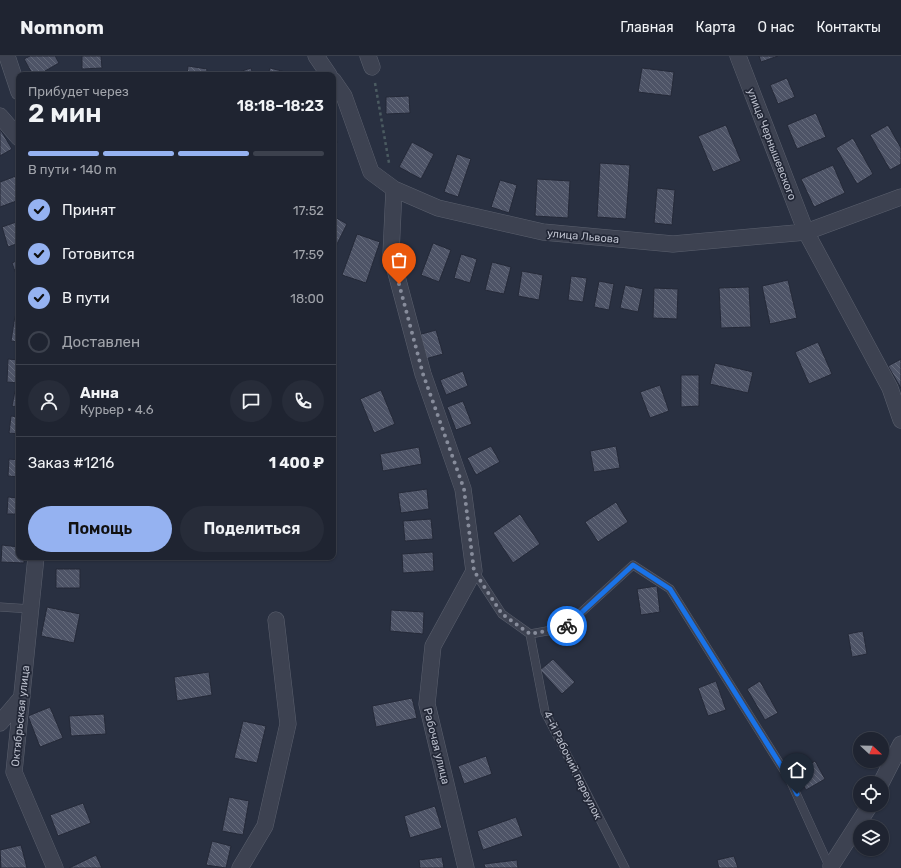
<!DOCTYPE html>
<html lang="ru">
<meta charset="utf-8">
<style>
:root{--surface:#1f2431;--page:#272c39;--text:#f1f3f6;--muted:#a1a4ab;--line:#3c414d;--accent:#95b2f1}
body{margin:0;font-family:Rubik,sans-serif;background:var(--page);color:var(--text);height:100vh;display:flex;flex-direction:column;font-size:15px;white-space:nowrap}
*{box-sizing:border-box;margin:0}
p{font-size:13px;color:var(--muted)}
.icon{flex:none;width:22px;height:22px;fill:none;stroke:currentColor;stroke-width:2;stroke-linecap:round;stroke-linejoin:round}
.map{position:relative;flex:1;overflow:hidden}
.side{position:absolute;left:16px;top:16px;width:320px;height:488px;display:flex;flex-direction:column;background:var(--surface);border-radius:8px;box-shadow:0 1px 3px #0004,0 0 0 1px var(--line)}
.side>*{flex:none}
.needle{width:26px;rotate:112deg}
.tools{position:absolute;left:853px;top:676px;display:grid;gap:8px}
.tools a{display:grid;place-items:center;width:36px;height:36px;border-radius:50%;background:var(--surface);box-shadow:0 1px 3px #0004,0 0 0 1px var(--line);font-size:20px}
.pin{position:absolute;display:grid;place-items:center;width:34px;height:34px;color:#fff;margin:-41px -17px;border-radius:50% 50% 50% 0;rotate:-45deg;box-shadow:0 0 4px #0007}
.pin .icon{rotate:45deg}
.courier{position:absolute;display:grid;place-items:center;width:40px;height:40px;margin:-20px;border:3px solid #1a73e8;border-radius:50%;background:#fff;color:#222;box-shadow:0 1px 5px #0007}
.overview em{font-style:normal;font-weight:600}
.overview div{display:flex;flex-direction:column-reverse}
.overview{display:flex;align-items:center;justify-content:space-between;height:68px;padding:0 12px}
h1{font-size:26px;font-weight:600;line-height:30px}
.bar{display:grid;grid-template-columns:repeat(4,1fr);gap:6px 4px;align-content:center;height:48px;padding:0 12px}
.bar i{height:5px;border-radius:3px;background:var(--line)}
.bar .selected{background:var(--accent)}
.bar p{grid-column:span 4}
.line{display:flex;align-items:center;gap:10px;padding:0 12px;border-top:1px solid var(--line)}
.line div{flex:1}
.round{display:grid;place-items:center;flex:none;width:42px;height:42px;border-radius:21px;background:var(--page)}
ol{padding:0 12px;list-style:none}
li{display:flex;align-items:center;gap:12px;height:44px}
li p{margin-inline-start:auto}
li .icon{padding:4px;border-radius:50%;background:var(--accent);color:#111;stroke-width:4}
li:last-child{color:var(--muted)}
li i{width:22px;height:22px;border:2px solid var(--line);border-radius:50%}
.action{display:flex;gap:8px;margin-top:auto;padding:8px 12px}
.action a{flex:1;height:46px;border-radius:24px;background:var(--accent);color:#111;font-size:16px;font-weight:600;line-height:46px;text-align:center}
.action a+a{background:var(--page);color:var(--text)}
header{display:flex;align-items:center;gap:24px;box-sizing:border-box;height:56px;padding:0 20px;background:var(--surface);border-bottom:1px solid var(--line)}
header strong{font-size:19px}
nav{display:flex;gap:22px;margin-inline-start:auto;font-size:14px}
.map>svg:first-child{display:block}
</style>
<header>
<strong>Nomnom</strong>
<nav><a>Главная</a><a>Карта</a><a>О нас</a><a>Контакты</a></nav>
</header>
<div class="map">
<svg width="901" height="812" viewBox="0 0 901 812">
<defs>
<pattern id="building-back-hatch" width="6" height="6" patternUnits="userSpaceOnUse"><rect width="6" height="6" fill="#4e5467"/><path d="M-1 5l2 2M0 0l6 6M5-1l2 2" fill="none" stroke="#656b7b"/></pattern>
</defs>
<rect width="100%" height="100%" fill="#293041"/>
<path fill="url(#building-back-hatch)" stroke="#242938" d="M30 0H55L59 7 38 19H33L24 3Z
M82 0H101L102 12 82 13Z
M759 0H778L761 6Z
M188 10 207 13 206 19H187Z
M251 12 253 19H230Z
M270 12 297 19H268Z
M642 12 674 16 671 40 638 36Z
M787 22 795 41 778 48 770 29Z
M409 40 410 57 386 58V41Z
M816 57 826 81 797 93 787 69Z
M333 64 337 87 333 88Z
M726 69 741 105 713 116 698 80Z
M888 69 901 92V108L890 114 870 79Z
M0 73 12 93 0 100Z
M853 82 873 118 857 128 836 92Z
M412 86 434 98 421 123 399 111Z
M457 98 471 103 458 141 444 136Z
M600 107 630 109 626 163 597 161Z
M833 109 845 137 814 151 801 123Z
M16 120 19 128V144L0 151V126Z
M537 123 570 125 568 162 535 160Z
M500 124 517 129 509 157 491 151Z
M657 132 675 134 672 169 654 167Z
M333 160 347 168 334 194 333 193Z
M19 165V187L8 191 2 171Z
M357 178 380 186 366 227 342 219Z
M433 187 451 194 439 226 421 219Z
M461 198 477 203 470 227 454 222Z
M19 204V226L12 207Z
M492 206 511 211 504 238 485 234Z
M522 215 543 219 539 244 518 240Z
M571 220 587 222 583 246 568 244Z
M788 224 797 262 770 268 762 230Z
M599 225 614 228 609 254 594 251Z
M625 229 643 233 638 256 620 252Z
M749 231 751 271 721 272 719 232Z
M654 232 678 233 677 263 653 262Z
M15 260 19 261V286L11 285Z
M436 274 443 298 425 303 418 279Z
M818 286 832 318 809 328 795 296Z
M8 303 19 304V327L7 326Z
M901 303V332L888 310Z
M715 307 753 316 748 337 710 328Z
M463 315 468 330 446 339 440 324Z
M681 319H699V350L681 351Z
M660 329 669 355 650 362 640 336Z
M381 334 395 368 374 377 360 343Z
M15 335 19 336V351L12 350Z
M463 345 472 368 456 374 447 351Z
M11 360 19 361V378L9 377Z
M491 390 500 406 476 419 467 402Z
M616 390 620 412 594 416 590 395Z
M419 391 422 408 383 415 380 398Z
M9 403 19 404V421L8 420Z
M427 433 429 453 401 457 398 437Z
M8 441 19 442V458H7Z
M616 446 628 466 598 486 585 466Z
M520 458 540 488 513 507 493 477Z
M431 463 433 483 405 485 403 465Z
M2 489 19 491V501H24V507L1 506Z
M433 496 434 515 403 517 402 498Z
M56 513H80V532H56Z
M657 530 660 556 641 559 637 533Z
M47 551 80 558 74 587 41 580Z
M391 554 424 556 423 578 390 575Z
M863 575 867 598 852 601 848 578Z
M553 603 575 626 562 638 540 614Z
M209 616 212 639 177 645 174 621Z
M716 625 726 654 708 660 698 632Z
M760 625 778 657 765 664 747 633Z
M412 642 417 662 376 671 372 650Z
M50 651 63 682 40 691 28 660Z
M104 658 106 678 71 680 69 660Z
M243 665 266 670 257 707 234 702Z
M882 685H887L888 698H882Z
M486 700 492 718 464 728 458 710Z
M815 705 825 723 806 734 796 716Z
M229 741 249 745 243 779 222 775Z
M83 747 91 767 58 780 50 759Z
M435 750 442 772 410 782 404 760Z
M516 761 523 780 483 794 477 775Z
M212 785 231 790 226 812 206 809Z
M21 789 27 812H1L0 794Z
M96 799 102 812H69Z
M734 800 738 812H719L717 804Z
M442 801 444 812H420L419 804Z
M517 804 518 812H485L484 808Z"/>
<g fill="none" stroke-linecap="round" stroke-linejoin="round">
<defs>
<path id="lane" d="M474 515 502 558 530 578
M0 551 31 553
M530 578 564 572 633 509 670 533 790 724 830 812
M530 578 545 656 625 812"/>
<path id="street" d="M7 0 19 36
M316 0 329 19
M368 0 372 11
M738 0 806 176 890 332 901 364
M333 24 344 40 371 116 394 133 438 152 543 176 673 188 806 176 901 141
M0 60 19 82
M394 133 391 198 423 318 463 433 474 515 433 590 427 648 466 812
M36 501 14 716 55 812
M0 667 22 641
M881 727 901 688
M831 810 870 749
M240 812 265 770 288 668 276 564"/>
</defs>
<use href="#lane" stroke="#5b606e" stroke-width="9"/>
<use href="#street" stroke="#5b606e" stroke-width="17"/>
<path stroke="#4b5b61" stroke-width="2.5" stroke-dasharray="3 3" stroke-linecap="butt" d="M375 27 389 107"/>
<use href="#lane" stroke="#3d4251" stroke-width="8"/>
<use href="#street" stroke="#3d4251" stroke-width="16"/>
</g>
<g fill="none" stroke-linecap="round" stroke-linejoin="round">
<path stroke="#878c9b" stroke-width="4" stroke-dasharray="0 7.2" d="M399 228 423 318 464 433 474 515 502 558 530 578 564 572 567 570"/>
<path stroke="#1a73e8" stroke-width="5" d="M567 570 633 509 670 533 790 724 797 738"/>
</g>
<g text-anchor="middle" stroke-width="3.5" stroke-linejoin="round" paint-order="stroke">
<g font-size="11" fill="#babecb" stroke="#222736">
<text transform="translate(772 88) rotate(69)" y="4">улица Чернышевского</text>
<text transform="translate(583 180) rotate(5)" y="4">улица Львова</text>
<text transform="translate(20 660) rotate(-84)" y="4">Октябрьская улица</text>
<text transform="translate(437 690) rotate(76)" y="4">Рабочая улица</text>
<text transform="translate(573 709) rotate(64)" y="4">4-й Рабочий переулок</text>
</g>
</g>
</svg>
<div class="tools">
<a><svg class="needle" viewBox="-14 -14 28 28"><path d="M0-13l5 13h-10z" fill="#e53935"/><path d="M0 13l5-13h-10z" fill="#a1a4ab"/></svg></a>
<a><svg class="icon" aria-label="locate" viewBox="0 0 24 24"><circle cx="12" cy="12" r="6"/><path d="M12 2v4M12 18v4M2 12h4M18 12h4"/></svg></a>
<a><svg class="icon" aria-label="layers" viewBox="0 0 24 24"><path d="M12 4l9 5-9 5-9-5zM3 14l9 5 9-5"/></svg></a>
</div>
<div class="pin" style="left:399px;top:228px;background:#ea580c"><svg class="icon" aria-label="bag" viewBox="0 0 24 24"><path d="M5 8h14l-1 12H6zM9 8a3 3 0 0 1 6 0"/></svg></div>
<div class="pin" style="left:797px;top:738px;background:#1f2937"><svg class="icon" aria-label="home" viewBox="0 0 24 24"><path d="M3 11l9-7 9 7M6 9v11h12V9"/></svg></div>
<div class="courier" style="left:567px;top:570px"><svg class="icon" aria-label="bike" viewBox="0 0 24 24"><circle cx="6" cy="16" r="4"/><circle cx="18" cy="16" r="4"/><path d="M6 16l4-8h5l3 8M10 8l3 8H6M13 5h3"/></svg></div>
<section class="side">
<div class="overview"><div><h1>2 мин</h1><p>Прибудет через</p></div><em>18:18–18:23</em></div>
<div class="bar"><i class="selected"></i><i class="selected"></i><i class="selected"></i><i></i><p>В пути · 140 m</p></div>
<ol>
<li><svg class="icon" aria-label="check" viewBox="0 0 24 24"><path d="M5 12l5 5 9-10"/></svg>Принят<p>17:52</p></li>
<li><svg class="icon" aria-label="check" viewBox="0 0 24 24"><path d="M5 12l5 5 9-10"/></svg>Готовится<p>17:59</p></li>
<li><svg class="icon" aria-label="check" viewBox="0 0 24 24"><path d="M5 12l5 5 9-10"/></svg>В пути<p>18:00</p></li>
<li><i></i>Доставлен</li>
</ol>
<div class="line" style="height:72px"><a class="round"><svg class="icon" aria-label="person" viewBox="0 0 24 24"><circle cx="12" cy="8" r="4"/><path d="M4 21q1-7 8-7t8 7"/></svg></a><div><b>Анна</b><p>Курьер · 4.6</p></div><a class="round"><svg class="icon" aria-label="chat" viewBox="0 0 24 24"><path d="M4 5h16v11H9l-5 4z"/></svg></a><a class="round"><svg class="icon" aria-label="phone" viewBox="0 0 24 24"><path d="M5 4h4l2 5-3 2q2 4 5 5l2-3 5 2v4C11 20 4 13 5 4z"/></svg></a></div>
<div class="line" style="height:52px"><div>Заказ #1216</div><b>1 400 ₽</b></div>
<div class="action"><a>Помощь</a><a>Поделиться</a></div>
</section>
</div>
